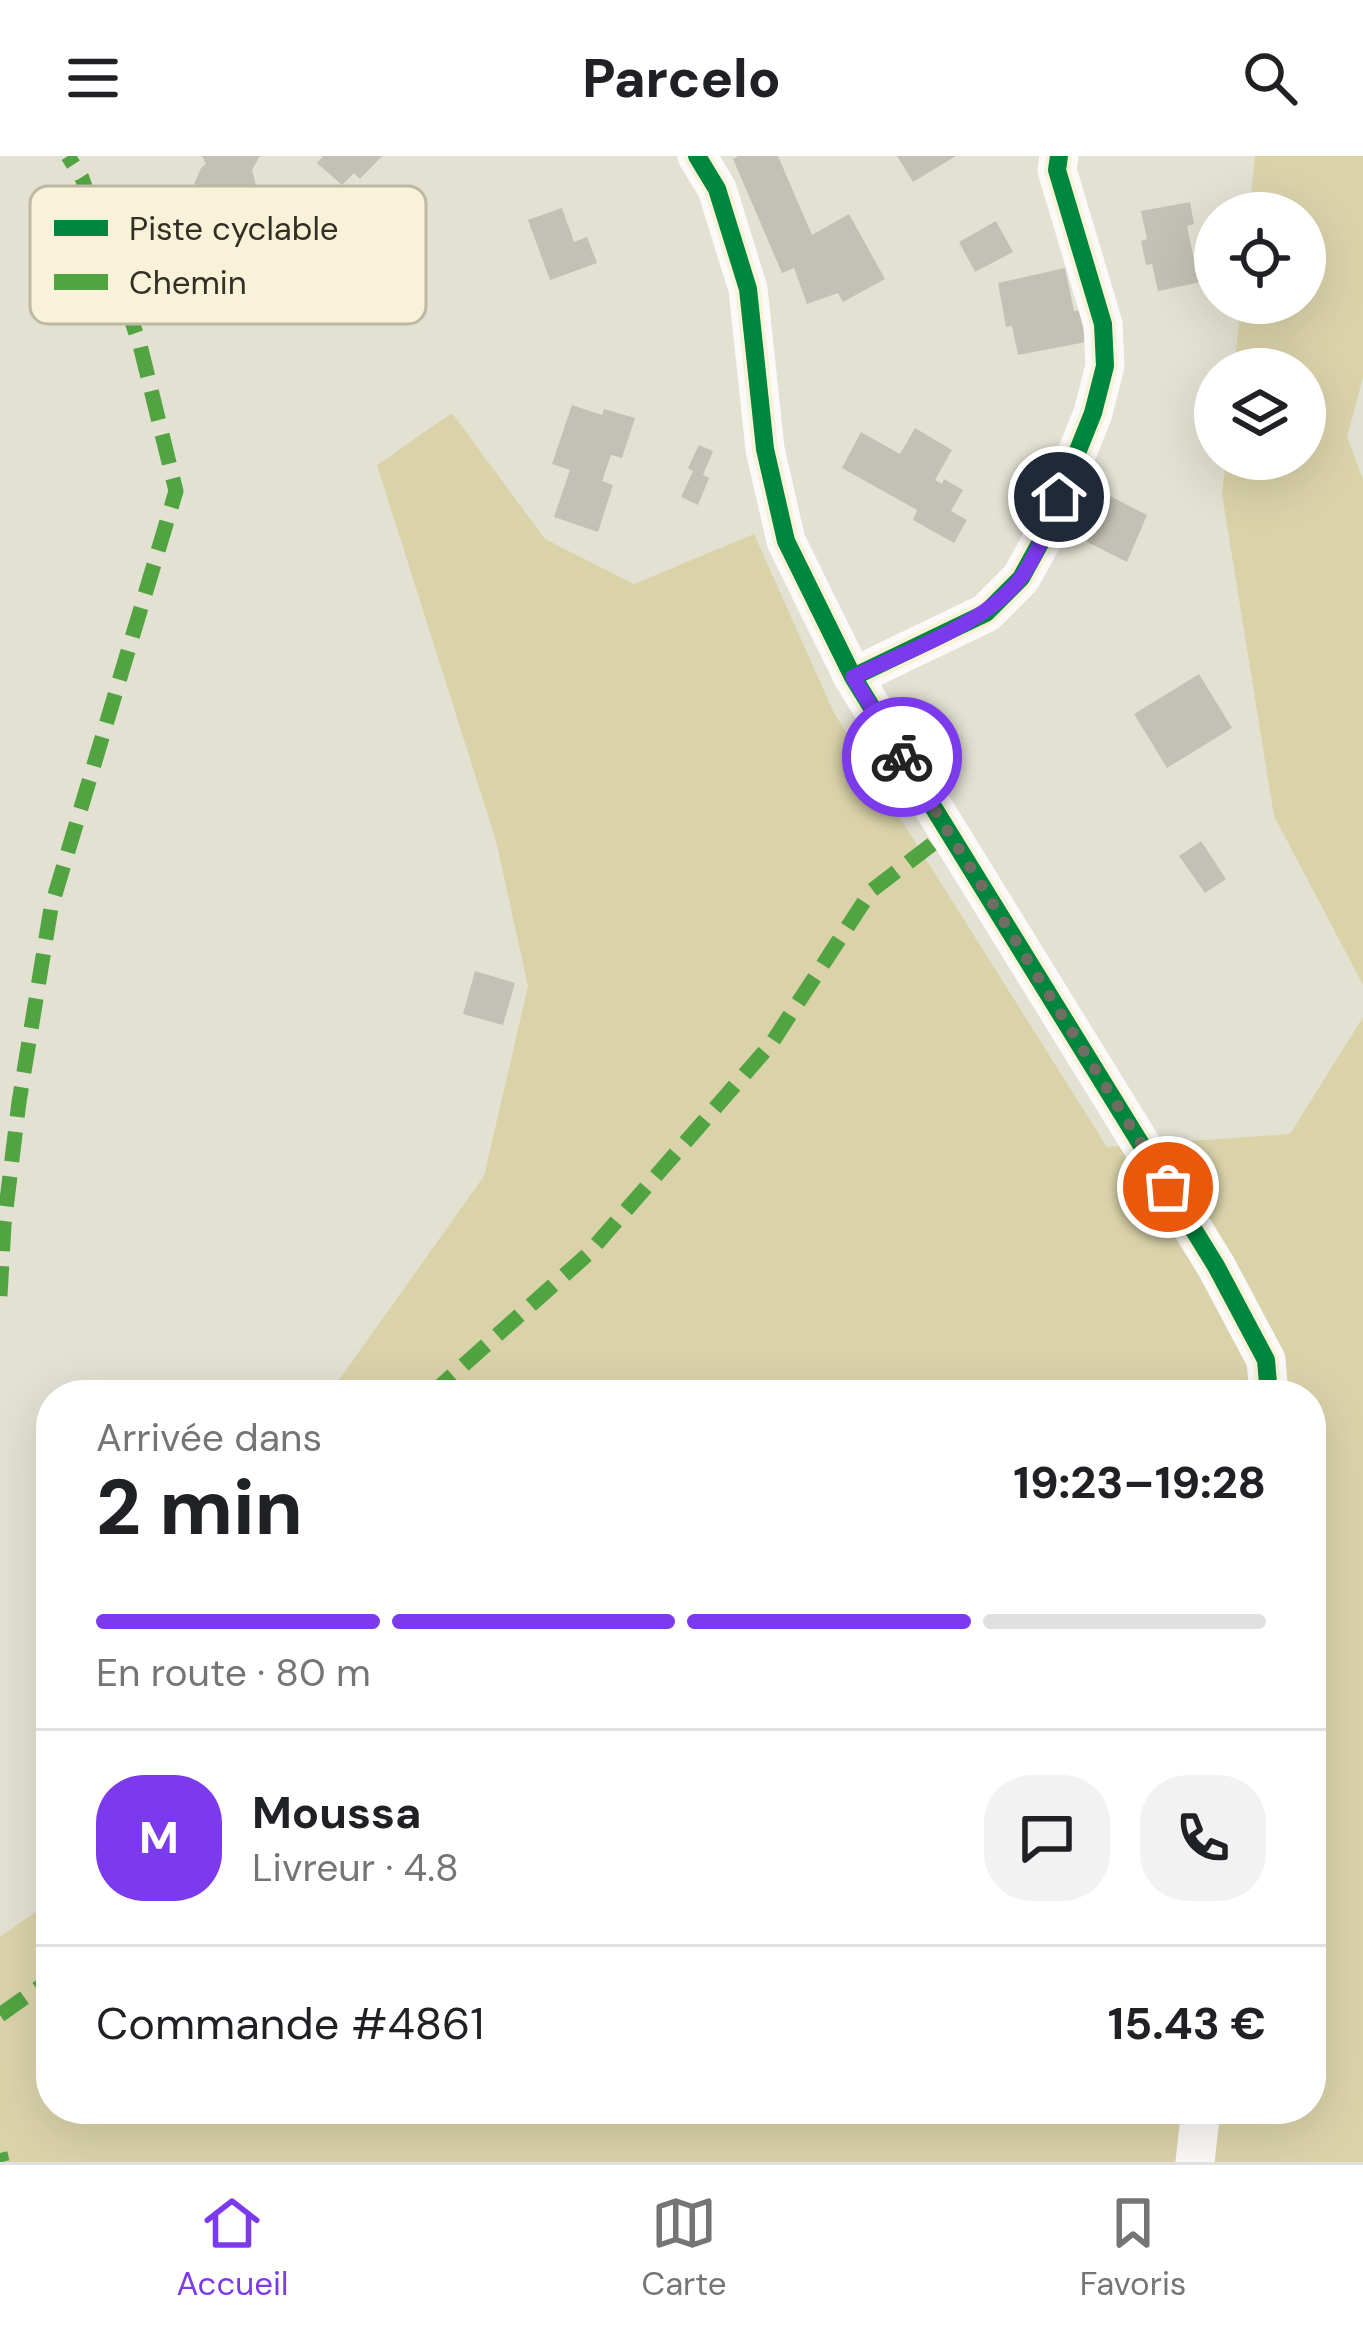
<!DOCTYPE html>
<html lang="fr">
<meta charset="utf-8">
<style>
:root{--surface:#fff;--page:#f2f2f2;--text:#202124;--muted:#757577;--line:#e0e0e0;--accent:#7c3aed}
body{margin:0;font-family:"DM Sans",sans-serif;background:var(--page);color:var(--text);height:100vh;display:flex;flex-direction:column;font-size:45px;white-space:nowrap}
*{box-sizing:border-box;margin:0}
p{font-size:39px;color:var(--muted)}
.icon{flex:none;width:66px;height:66px;fill:none;stroke:currentColor;stroke-width:2;stroke-linecap:round;stroke-linejoin:round}
.map{position:relative;flex:1;overflow:hidden}
.side{position:absolute;left:36px;top:1224px;width:1290px;height:744px;display:flex;flex-direction:column;background:var(--surface);border-radius:48px;box-shadow:0 12px 48px #0002}
.side>*{flex:none}
.fabs{position:absolute;left:1194px;top:36px;display:grid;gap:24px}
.fabs a{display:grid;place-items:center;width:132px;height:132px;border-radius:50%;background:var(--surface);box-shadow:0 12px 48px #0002;font-size:60px}
.pin{position:absolute;display:grid;place-items:center;width:102px;height:102px;color:#fff;margin:-51px;border:6px solid #fff;border-radius:50%;box-shadow:0 3px 12px #0007}
.courier{position:absolute;display:grid;place-items:center;width:120px;height:120px;margin:-60px;border:9px solid #7c3aed;border-radius:50%;background:#fff;color:#222;box-shadow:0 3px 15px #0007}
.summary em{font-style:normal;font-weight:800}
.summary div{display:flex;flex-direction:column-reverse}
.summary{display:flex;align-items:center;justify-content:space-between;height:204px;padding:0 60px}
h1{font-size:78px;font-weight:800;line-height:90px}
.bar{display:grid;grid-template-columns:repeat(4,1fr);gap:18px 12px;align-content:center;height:144px;padding:0 60px}
.bar i{height:15px;border-radius:9px;background:var(--line)}
.bar .on{background:var(--accent)}
.bar p{grid-column:span 4}
.line{display:flex;align-items:center;gap:30px;padding:0 60px;border-top:3px solid var(--line)}
.line div{flex:1}
.round{display:grid;place-items:center;flex:none;width:126px;height:126px;border-radius:48px;background:var(--page)}
header{display:flex;justify-content:space-between;align-items:center;height:156px;padding:0 60px;background:var(--surface);font-size:54px;font-weight:800}
.tabs{display:flex;justify-content:space-around;align-items:center;height:168px;border-top:3px solid var(--line);background:var(--surface);font-size:33px;color:var(--muted)}
.tabs a{display:grid;justify-items:center;gap:6px}
.tabs .on{color:var(--accent)}
.map>svg:first-child{display:block}
</style>
<header><svg class="icon" aria-label="menu" viewBox="0 0 24 24"><path d="M4 6h16M4 12h16M4 18h16"/></svg>Parcelo<svg class="icon" aria-label="search" viewBox="0 0 24 24"><circle cx="10" cy="10" r="6"/><path d="M15 15l6 6"/></svg></header>
<div class="map">
<svg width="1363" height="2006" viewBox="0 0 1363 2006">
<rect width="100%" height="100%" fill="#e3e1d2"/>
<path fill="#dad3aa" d="M1255 0H1363V221L1347 281 1363 323V829L1274 660 1222 338 1226 303H1305V213H1234L1241 147H1305V57H1249Z
M452 257 545 383 634 428 754 378 834 557 1107 991 1290 978 1363 861V2006H0V1781L51 1745V1953H1311V1239H328L484 1020 528 830 496 685 377 309Z"/>
<path fill="#c3c1b5" d="M202 0H260L252 14 257 33 244 67 186 47 201 12 206 8Z
M323 0H382L360 23 354 17 342 29 317 7Z
M739 0H778L812 79 849 58 885 123 843 146 838 137 807 148 794 112 782 117 733 3Z
M897 0H956L913 26Z
M1190 46 1194 68 1187 70 1194 104 1201 102 1206 125 1158 135 1152 108 1146 109 1141 85 1147 83 1141 55Z
M562 52 574 86 587 81 597 107 550 124 528 64Z
M996 65 1013 96 975 116 959 86Z
M1065 112 1074 155 1079 154 1086 186 1018 199 1012 170 1006 171 998 127Z
M572 249 602 259 604 253 635 262 622 302 611 299 602 325 613 329 598 376 554 361 570 314 552 308Z
M915 272 952 294 935 324 942 328 944 323 963 334 951 355 967 364 954 387 913 364 917 354 842 312 861 276 900 298Z
M699 289 713 295 703 319 709 322 698 349 681 341 693 315 688 312Z
M1100 335 1147 359 1127 406 1087 386 1095 369 1086 364Z
M1199 518 1232 572 1167 612 1134 558Z
M1201 685 1226 723 1205 737 1179 700Z
M475 815 515 827 503 869 463 858Z"/>
<g fill="none" stroke-linecap="round" stroke-linejoin="round">
<path stroke="#fbfaf8" stroke-width="39" d="M697 0 717 33 748 133 765 293 786 385 853 521 1216 1110 1266 1204 1269 1239
M853 521 986 457 1021 422 1043 382 1093 257 1105 210 1103 168 1057 14 1059 0
M1195 2006 1201 1953"/>
<path stroke="#52a442" stroke-width="15" stroke-dasharray="30 15" stroke-linecap="butt" d="M0 1140 4 1069 19 946 51 752 176 335 140 189 82 22 68 0
M430 1239 587 1099 771 888 871 735 948 676
M0 1859 51 1823
M0 1997 2 2006"/>
<defs>
<path id="cycleway" d="M697 0 717 33 748 133 765 293 786 385 853 521 1216 1110 1266 1204 1269 1239
M853 521 986 457 1021 422 1043 382 1093 257 1105 210 1103 168 1057 14 1059 0"/>
</defs>
<use href="#cycleway" stroke="#f8f3d8" stroke-width="26"/>
<use href="#cycleway" stroke="#00873e" stroke-width="18"/>
</g>
<g fill="none" stroke-linecap="round" stroke-linejoin="round">
<path stroke="#706e62" stroke-width="12" stroke-dasharray="0 21.6" d="M902 601 1168 1031"/>
<path stroke="#7c3aed" stroke-width="15" d="M902 601 853 521C905 496 989 467 1023 419 1039 395 1049 367 1059 341"/>
</g>
<rect x="30" y="30" width="396" height="138" rx="18" fill="#f8f3d8" stroke="#bdb8a3" stroke-width="3"/>
<rect x="54" y="64" width="54" height="16" fill="#00873e"/>
<rect x="54" y="118" width="54" height="16" fill="#52a442"/>
<g font-size="33" fill="#323026">
<text x="129" y="84">Piste cyclable</text>
<text x="129" y="138">Chemin</text>
</g>
</svg>
<div class="fabs">
<a><svg class="icon" aria-label="locate" viewBox="0 0 24 24"><circle cx="12" cy="12" r="6"/><path d="M12 2v4M12 18v4M2 12h4M18 12h4"/></svg></a>
<a><svg class="icon" aria-label="layers" viewBox="0 0 24 24"><path d="M12 4l9 5-9 5-9-5zM3 14l9 5 9-5"/></svg></a>
</div>
<div class="pin" style="left:1168px;top:1031px;background:#ea580c"><svg class="icon" aria-label="bag" viewBox="0 0 24 24"><path d="M5 8h14l-1 12H6zM9 8a3 3 0 0 1 6 0"/></svg></div>
<div class="pin" style="left:1059px;top:341px;background:#1f2937"><svg class="icon" aria-label="home" viewBox="0 0 24 24"><path d="M3 11l9-7 9 7M6 9v11h12V9"/></svg></div>
<div class="courier" style="left:902px;top:601px"><svg class="icon" aria-label="bike" viewBox="0 0 24 24"><circle cx="6" cy="16" r="4"/><circle cx="18" cy="16" r="4"/><path d="M6 16l4-8h5l3 8M10 8l3 8H6M13 5h3"/></svg></div>
<section class="side">
<div class="summary"><div><h1>2 min</h1><p>Arrivée dans</p></div><em>19:23–19:28</em></div>
<div class="bar"><i class="on"></i><i class="on"></i><i class="on"></i><i></i><p>En route · 80 m</p></div>
<div class="line" style="height:216px"><b class="round" style="background:var(--accent);color:#fff">M</b><div><b>Moussa</b><p>Livreur · 4.8</p></div><a class="round"><svg class="icon" aria-label="chat" viewBox="0 0 24 24"><path d="M4 5h16v11H9l-5 4z"/></svg></a><a class="round"><svg class="icon" aria-label="phone" viewBox="0 0 24 24"><path d="M5 4h4l2 5-3 2q2 4 5 5l2-3 5 2v4C11 20 4 13 5 4z"/></svg></a></div>
<div class="line" style="height:156px"><div>Commande #4861</div><b>15.43 €</b></div>
</section>
</div>
<nav class="tabs">
<a class="on"><svg class="icon" aria-label="home" viewBox="0 0 24 24"><path d="M3 11l9-7 9 7M6 9v11h12V9"/></svg>Accueil</a>
<a><svg class="icon" aria-label="map" viewBox="0 0 24 24"><path d="M3 6l6-2 6 2 6-2v14l-6 2-6-2-6 2zM9 4v14M15 6v14"/></svg>Carte</a>
<a><svg class="icon" aria-label="saved" viewBox="0 0 24 24"><path d="M7 4h10v16l-5-4-5 4z"/></svg>Favoris</a>
</nav>
